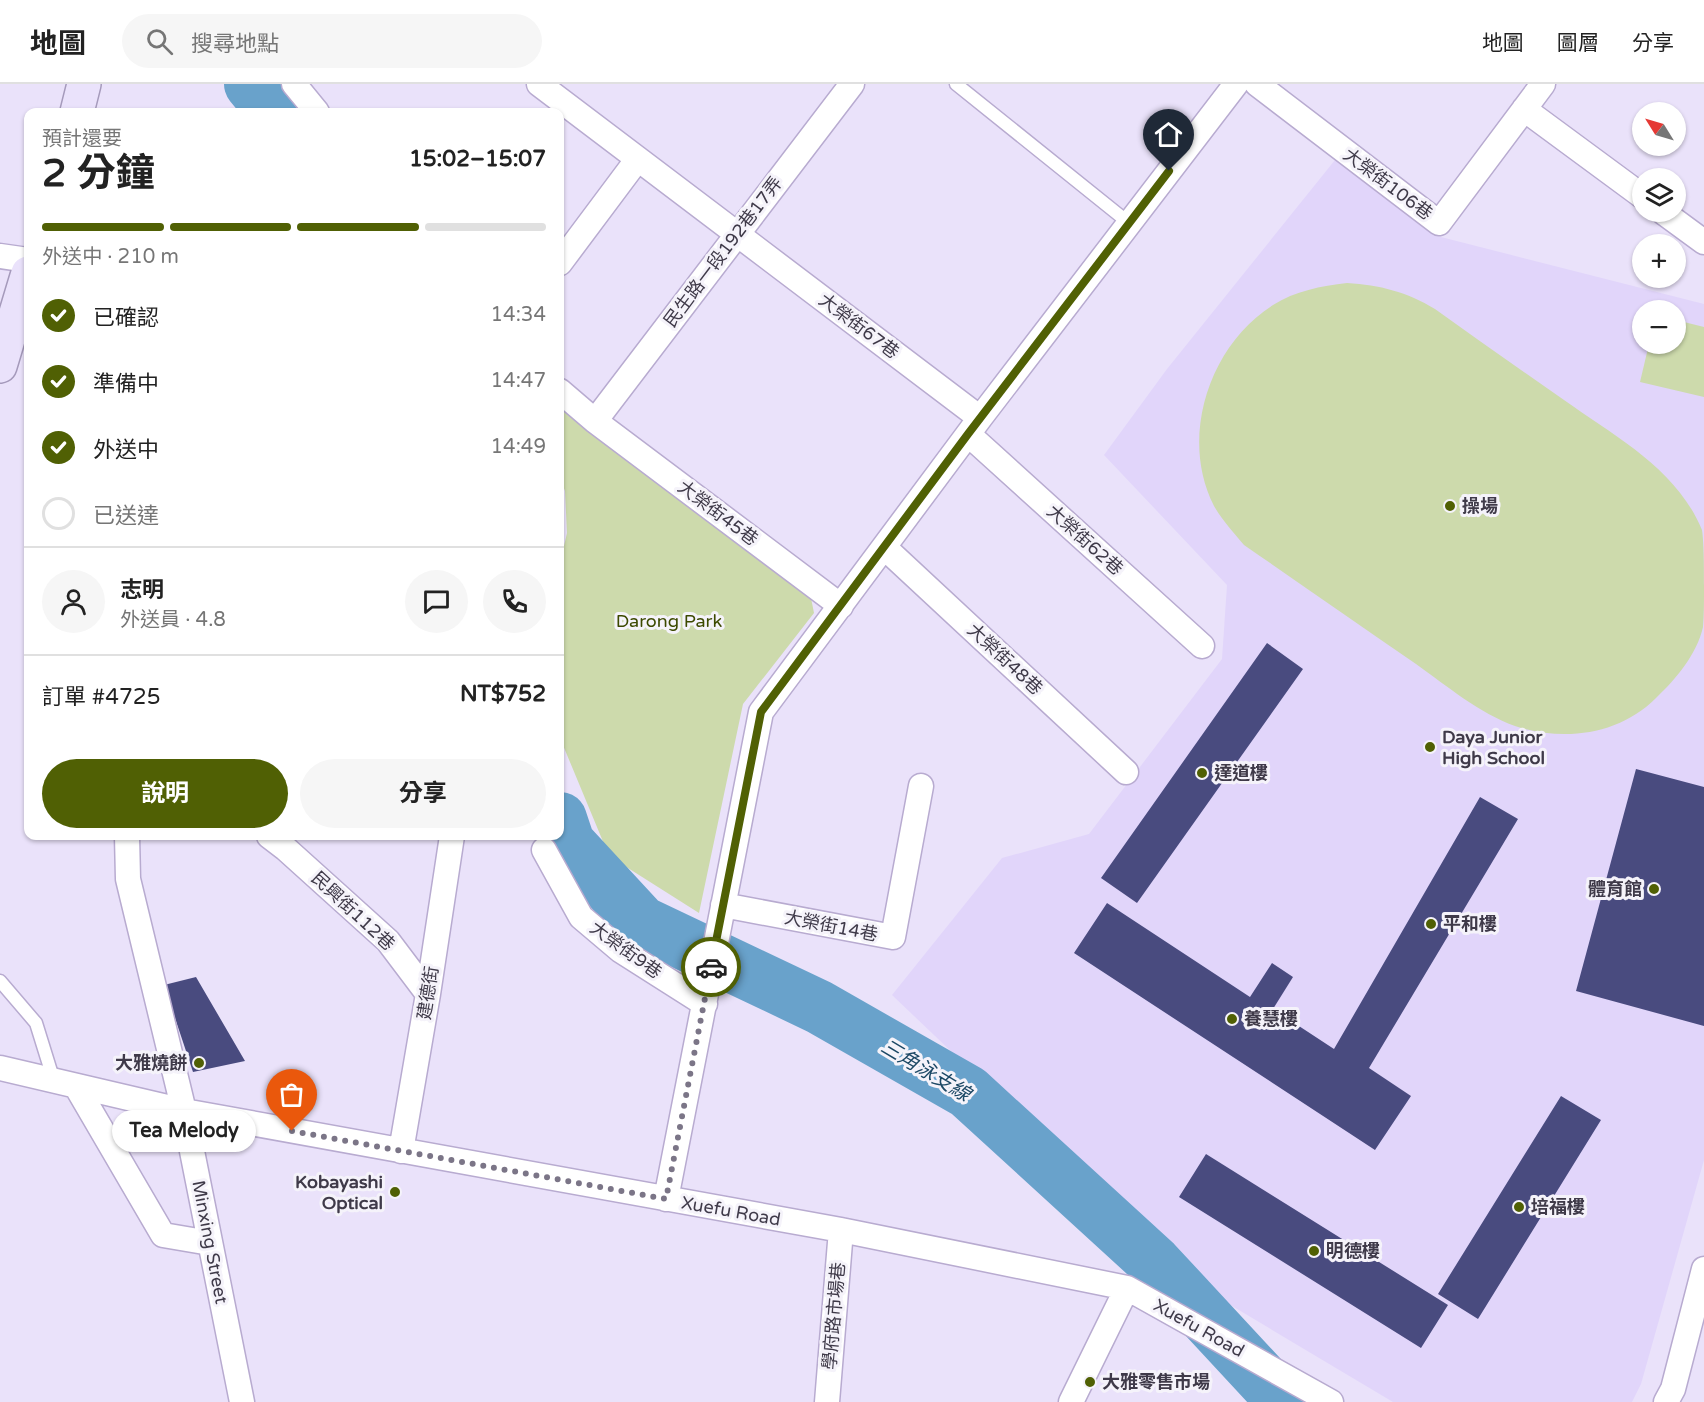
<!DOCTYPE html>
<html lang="zh-TW">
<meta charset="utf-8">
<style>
:root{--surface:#fff;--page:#f6f6f6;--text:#222;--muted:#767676;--line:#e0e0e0;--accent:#506004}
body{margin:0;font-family:"Varela Round","Noto Sans TC",sans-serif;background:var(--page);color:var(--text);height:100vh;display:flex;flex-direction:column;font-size:22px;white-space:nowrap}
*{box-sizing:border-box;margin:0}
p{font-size:20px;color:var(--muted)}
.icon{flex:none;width:33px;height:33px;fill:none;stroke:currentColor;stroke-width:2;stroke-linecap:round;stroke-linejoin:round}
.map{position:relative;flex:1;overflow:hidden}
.panel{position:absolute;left:24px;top:24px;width:540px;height:732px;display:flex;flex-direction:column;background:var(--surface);border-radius:12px;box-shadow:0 2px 4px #0004}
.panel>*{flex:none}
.needle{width:39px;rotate:307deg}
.tools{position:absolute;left:1632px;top:18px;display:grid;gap:12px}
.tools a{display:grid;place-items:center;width:54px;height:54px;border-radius:50%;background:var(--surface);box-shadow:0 2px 4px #0004;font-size:30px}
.pin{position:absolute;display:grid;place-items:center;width:51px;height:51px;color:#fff;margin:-62px -26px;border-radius:50% 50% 50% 0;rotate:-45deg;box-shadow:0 0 6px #0007}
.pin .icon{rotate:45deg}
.courier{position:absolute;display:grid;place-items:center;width:60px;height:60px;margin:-30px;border:4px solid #506004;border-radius:50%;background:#fff;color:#222;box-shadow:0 2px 8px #0007}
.bubble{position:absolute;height:42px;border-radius:21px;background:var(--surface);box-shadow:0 2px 4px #0004;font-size:20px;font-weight:700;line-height:42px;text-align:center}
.head em{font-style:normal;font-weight:700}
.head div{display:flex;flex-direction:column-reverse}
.head{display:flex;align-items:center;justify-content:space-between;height:102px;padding:0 18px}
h1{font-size:39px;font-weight:700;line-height:45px}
.bar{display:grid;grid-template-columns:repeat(4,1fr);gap:9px 6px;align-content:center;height:72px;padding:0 18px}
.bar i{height:8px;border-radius:4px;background:var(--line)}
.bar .active{background:var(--accent)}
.bar p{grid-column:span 4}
.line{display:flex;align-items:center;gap:15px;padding:0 18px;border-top:2px solid var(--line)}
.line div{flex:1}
.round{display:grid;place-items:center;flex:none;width:63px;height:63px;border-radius:32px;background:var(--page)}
ol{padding:0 18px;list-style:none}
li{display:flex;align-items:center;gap:18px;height:66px}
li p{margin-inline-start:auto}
li .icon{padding:6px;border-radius:50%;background:var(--accent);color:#fff;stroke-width:4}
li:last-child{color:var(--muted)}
li i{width:33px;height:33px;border:3px solid var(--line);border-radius:50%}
.button{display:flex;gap:12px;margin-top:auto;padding:12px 18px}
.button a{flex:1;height:69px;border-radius:36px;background:var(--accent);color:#fff;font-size:24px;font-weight:700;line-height:69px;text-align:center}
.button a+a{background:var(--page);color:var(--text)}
header{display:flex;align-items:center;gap:36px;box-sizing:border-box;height:84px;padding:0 30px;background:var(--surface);border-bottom:2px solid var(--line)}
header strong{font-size:28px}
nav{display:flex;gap:33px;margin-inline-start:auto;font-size:21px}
.search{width:420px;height:54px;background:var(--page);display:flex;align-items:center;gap:15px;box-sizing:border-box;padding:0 21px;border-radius:33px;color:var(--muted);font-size:22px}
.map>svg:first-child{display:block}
</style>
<header>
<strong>地圖</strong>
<div class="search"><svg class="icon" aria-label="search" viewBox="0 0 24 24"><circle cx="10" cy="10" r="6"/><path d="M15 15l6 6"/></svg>搜尋地點</div>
<nav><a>地圖</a><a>圖層</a><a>分享</a></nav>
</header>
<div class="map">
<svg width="1704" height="1318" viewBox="0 0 1704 1318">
<rect width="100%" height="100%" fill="#eae2fa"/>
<path fill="#e1d5fa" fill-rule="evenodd" d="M1335 76 1433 151 1704 220V1076L1641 1300 1632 1318H1393L1222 1216 1175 1178 1126 1134 892 911 1002 774 1089 750 1222 575 1227 501 1104 371 1167 285ZM1642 226H1676V260H1642Z"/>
<path fill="#cddaac" d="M1347 199C1380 201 1407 208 1435 225 1478 256 1521 286 1564 316 1616 353 1677 385 1702 446 1704 459 1704 488 1704 502 1704 515 1704 530 1703 543 1697 570 1676 595 1656 614 1619 651 1564 658 1515 642 1479 629 1447 602 1416 580 1359 541 1302 501 1244 461 1234 449 1222 436 1214 422 1179 354 1209 261 1273 221 1295 207 1321 202 1347 199Z
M1676 236 1704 243V313L1640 298 1649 260H1676Z
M560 314 809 504 814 529 743 620 699 829 609 772 560 654V479L567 449 565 407 560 394Z"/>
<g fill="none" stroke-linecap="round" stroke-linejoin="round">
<path stroke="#69a2cb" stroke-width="54" d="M251 0 274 28
M560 735 568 759 642 839 819 923 968 1008 1155 1179 1284 1318"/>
</g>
<path fill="#494b7f" d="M1267 559 1303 585 1137 819 1101 794Z
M1636 685 1704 703V942L1576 907Z
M1480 713 1518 735 1369 984 1411 1012 1375 1066 1074 869 1107 819 1250 913 1272 879 1293 893 1273 925 1334 965Z
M196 893 245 977 193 988 164 901Z
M1561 1012 1601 1036 1478 1235 1438 1210Z
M1206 1070 1448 1221 1421 1264 1179 1113Z"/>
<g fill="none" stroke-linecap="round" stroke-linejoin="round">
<defs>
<path id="service" d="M956 0 1129 139
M0 897 36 939 54 997"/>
<path id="minor" d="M294 0 317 28
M539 0 980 334
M1257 0 1439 139 1543 0
M1524 25 1642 112
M1663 128 1704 158
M0 172 28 176
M560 179 637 76
M560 307 595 337 841 522
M595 337 852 0
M968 350 1202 562
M884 463 1126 688
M127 752 128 795 184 1027 242 1318
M269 752 286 765 388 857 428 910
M544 766 581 833 620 866 705 920
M723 821 893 853 921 702
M0 984 184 1027 841 1146 1127 1204 1331 1318
M76 1002 163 1151 210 1159
M401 1067 428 910 452 752
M666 1115 761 628 980 334 1236 0
M827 1318 841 1146
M1071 1318 1127 1204
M1666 1318 1673 1305 1704 1185"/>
<path id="primary" d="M77 28 84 0
M0 282 28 189"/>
</defs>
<use href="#service" stroke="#b8abd0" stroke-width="15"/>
<use href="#minor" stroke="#b8abd0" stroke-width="27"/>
<use href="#primary" stroke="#a59abb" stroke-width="36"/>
<use href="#service" stroke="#fff" stroke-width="12"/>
<use href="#minor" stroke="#fff" stroke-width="24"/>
<use href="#primary" stroke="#eae2fb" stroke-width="33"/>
</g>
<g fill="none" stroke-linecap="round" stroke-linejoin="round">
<path stroke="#7b7587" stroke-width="6" stroke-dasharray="0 10.8" d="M292 1047 666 1115 711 883"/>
<path stroke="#506004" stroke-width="8" d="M711 883 761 628 968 350 1169 87"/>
</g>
<g fill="#506004" stroke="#f5f3fa" stroke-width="2">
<circle cx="1450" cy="422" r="6"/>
<circle cx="1430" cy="663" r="6"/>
<circle cx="1202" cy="689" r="6"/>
<circle cx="1654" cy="805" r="6"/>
<circle cx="1431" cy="840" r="6"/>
<circle cx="1232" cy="935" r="6"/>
<circle cx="199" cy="979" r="6"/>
<circle cx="395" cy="1108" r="6"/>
<circle cx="1519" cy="1123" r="6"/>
<circle cx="1314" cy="1167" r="6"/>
<circle cx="1090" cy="1298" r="6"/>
</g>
<g text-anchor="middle" stroke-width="6" stroke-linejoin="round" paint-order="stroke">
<g font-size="18" fill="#3f3a49" stroke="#f5f3fa">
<text transform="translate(1388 100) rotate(37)" y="6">大榮街106巷</text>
<text transform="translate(723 168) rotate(-53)" y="6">民生路一段192巷17弄</text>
<text transform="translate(859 242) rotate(37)" y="6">大榮街67巷</text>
<text transform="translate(718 429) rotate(37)" y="6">大榮街45巷</text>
<text transform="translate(1085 456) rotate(42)" y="6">大榮街62巷</text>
<text transform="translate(1005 575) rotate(43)" y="6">大榮街48巷</text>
<text transform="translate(353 827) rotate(43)" y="6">民興街112巷</text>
<text transform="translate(831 842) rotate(11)" y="6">大榮街14巷</text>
<text transform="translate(626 866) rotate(36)" y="6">大榮街9巷</text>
<text transform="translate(428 909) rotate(-81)" y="6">建德街</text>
<text transform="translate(731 1127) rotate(10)" y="6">Xuefu Road</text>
<text transform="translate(210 1158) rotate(79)" y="6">Minxing Street</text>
<text transform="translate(834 1232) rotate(-85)" y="6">學府路市場巷</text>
<text transform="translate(1199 1244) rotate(29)" y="6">Xuefu Road</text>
</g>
<g font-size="18" font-weight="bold" fill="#3f3a49" stroke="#f5f3fa" text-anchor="start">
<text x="1462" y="428">操場</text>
<text x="1442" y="659">Daya Junior<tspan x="1442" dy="21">High School</tspan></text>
<text x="1214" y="695">達道樓</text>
<text x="1642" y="811" text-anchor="end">體育館</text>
<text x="1443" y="846">平和樓</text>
<text x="1244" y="941">養慧樓</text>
<text x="187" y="985" text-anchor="end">大雅燒餅</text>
<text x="383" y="1104" text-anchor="end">Kobayashi<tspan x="383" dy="21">Optical</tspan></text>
<text x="1531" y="1129">培福樓</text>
<text x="1326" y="1173">明德樓</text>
<text x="1102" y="1304">大雅零售市場</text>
</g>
<g font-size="18" fill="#3c4900" stroke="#f5f3fa">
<text x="669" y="543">Darong Park</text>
</g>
<g font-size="20" font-style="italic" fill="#1c4865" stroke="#f5f3fa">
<text transform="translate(926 986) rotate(31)" y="7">三角泳支線</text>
</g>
</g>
</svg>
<div class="tools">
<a><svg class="needle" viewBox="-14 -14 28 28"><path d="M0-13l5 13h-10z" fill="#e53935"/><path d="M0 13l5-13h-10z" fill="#767676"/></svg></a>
<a><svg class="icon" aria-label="layers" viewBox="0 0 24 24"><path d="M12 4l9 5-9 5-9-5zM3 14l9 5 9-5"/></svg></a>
<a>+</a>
<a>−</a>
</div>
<div class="pin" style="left:292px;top:1047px;background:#ea580c"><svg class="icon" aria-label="bag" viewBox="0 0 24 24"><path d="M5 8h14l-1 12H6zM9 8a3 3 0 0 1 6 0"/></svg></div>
<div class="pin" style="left:1169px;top:87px;background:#1f2937"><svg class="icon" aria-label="home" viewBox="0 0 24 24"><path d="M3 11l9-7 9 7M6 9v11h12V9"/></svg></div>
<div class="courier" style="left:711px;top:883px"><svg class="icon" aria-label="car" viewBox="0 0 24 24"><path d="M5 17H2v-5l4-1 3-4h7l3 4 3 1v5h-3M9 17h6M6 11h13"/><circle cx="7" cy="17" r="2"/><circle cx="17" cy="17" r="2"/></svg></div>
<div class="bubble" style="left:112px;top:1026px;width:144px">Tea Melody</div>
<section class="panel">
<div class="head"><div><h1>2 分鐘</h1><p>預計還要</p></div><em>15:02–15:07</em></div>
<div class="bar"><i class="active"></i><i class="active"></i><i class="active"></i><i></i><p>外送中 · 210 m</p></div>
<ol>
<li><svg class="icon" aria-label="check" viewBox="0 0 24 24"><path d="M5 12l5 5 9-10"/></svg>已確認<p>14:34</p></li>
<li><svg class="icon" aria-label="check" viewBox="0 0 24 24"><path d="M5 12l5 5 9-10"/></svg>準備中<p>14:47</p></li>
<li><svg class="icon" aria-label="check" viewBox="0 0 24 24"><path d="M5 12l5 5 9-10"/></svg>外送中<p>14:49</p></li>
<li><i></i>已送達</li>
</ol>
<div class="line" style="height:108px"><a class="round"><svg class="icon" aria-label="person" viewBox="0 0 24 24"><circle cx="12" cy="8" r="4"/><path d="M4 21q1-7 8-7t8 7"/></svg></a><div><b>志明</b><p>外送員 · 4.8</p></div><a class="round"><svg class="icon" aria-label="chat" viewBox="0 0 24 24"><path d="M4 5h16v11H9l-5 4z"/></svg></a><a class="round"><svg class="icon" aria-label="phone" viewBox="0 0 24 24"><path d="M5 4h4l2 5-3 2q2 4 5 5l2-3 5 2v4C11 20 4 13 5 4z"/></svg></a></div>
<div class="line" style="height:78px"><div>訂單 #4725</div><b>NT$752</b></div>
<div class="button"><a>說明</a><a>分享</a></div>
</section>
</div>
